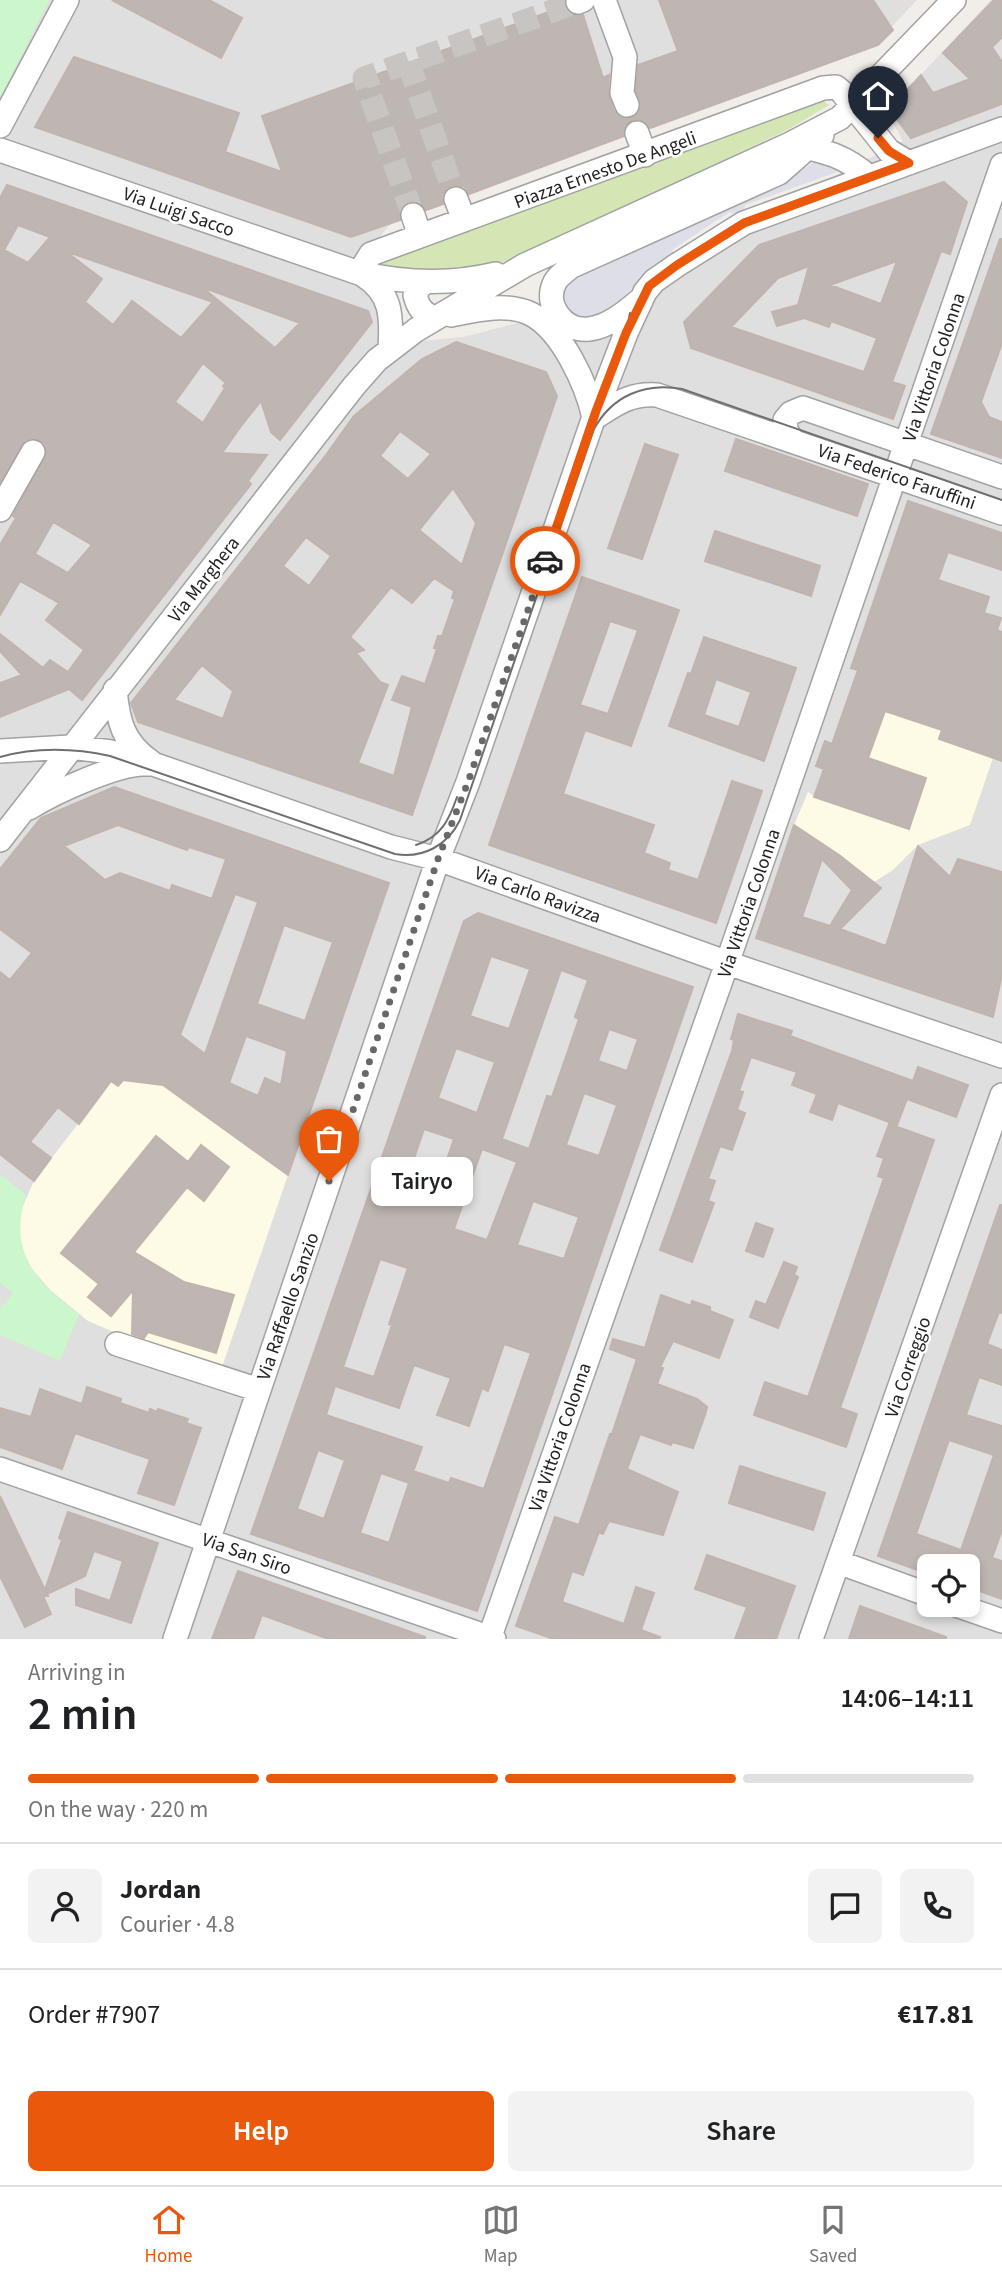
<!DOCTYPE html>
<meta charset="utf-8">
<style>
:root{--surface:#fff;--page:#f2f2f2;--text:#202124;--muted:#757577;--line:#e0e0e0;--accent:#ea580c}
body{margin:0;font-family:"Source Sans 3",sans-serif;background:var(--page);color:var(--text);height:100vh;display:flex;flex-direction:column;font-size:26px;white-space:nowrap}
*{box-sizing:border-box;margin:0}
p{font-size:23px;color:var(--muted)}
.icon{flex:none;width:38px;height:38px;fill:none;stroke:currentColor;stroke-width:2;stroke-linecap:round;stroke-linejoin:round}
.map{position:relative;height:1639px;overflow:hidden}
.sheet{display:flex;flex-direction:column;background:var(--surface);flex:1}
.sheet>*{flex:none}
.fabs{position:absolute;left:917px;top:1554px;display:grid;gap:14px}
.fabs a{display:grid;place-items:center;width:63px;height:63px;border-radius:10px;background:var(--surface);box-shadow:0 4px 10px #0003;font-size:35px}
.pin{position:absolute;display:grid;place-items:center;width:60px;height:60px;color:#fff;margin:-72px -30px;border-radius:50% 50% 50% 0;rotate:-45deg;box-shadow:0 0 7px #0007}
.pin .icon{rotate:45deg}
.courier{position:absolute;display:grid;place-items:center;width:70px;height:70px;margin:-35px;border:5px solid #ea580c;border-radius:50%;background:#fff;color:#222;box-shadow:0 2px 9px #0007}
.bubble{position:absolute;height:49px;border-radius:10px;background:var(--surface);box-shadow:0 4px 10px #0003;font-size:23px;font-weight:600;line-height:49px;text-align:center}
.summary em{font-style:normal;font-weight:600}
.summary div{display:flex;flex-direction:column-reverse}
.summary{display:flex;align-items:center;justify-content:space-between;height:119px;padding:0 28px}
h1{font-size:46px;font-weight:600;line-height:52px}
.bar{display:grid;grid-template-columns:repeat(4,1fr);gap:10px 7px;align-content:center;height:84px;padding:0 28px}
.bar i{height:9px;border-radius:5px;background:var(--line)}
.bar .current{background:var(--accent)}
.bar p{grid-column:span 4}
.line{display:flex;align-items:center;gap:18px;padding:0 28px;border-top:2px solid var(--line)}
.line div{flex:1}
.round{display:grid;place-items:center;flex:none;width:74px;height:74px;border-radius:10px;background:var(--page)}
.cta{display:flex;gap:14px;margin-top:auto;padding:14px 28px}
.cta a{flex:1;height:80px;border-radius:10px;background:var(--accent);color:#fff;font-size:28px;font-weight:600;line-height:80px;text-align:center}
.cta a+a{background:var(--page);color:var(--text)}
.menu{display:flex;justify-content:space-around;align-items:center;height:98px;border-top:2px solid var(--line);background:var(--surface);font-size:19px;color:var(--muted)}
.menu a{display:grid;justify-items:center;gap:4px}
.menu .current{color:var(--accent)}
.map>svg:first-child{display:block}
</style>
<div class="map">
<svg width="1002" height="1639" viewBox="0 0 1002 1639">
<rect width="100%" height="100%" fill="#f1ede9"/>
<path fill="#dfdfdf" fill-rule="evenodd" d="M0 0H917L879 40 395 218 363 258 392 347 70 746 0 749Z
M991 0H1002V1639H0V752L68 749 400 343 463 337 670 284 762 213 903 141 887 111ZM929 1566H968V1605H929Z"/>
<path fill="#fdfae6" d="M862 635 993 758 970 825 918 845 893 870 874 882 839 854 794 825 808 792 814 796 824 769 816 766 825 741 833 743 858 670 851 668Z
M123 1080 163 1085 288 1175 222 1367 116 1333 88 1321 50 1290 32 1269 23 1251 18 1228 21 1210 34 1181 111 1081Z"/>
<path fill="#d3e6b4" d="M817 97 829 105 789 129 515 258 476 270 435 275 375 266 389 253Z"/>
<path fill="#ccf6cb" d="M0 0H49L0 98Z
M0 1174 26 1195C8 1250 34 1282 79 1314L60 1361 0 1335V1309L13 1293 0 1283Z"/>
<path fill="#dddee7" d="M817 160 846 169 745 205 743 212 737 215 730 212 717 220 672 250 674 254 644 277 613 307 602 314 582 317 566 310 560 293 568 280 789 179Z"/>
<path fill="#beb6b2" stroke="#c2b3ac" stroke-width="2" fill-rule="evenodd" d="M112 0H209L242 18 221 58Z
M659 0H873L893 30 878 45 650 128 640 119 632 120 626 125 624 136 469 194 459 185 450 186 442 196 443 204 426 210 416 202H408L400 212V220L351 237 35 127 74 57 239 113 225 152 282 172 262 116 565 6 570 13 583 15 603 78 609 75 608 92 614 111 619 116 632 118 638 113 641 106 636 91 638 65 678 51Z
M994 0H1002V37L992 47 1002 62V104L911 138 889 109 921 75 933 93 970 79 943 53Z
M944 182 967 202 950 254 941 251 892 382 905 386 893 419 691 348 684 322 759 245ZM897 261 881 304 830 285ZM809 266 798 305 772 312 777 326 804 318 829 327 831 321 877 338 864 372 731 327 778 278Z
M7 185 368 311 372 322 280 440 271 432 261 401 241 426 222 453 267 455 248 481 251 484 82 700 69 689 0 717V683L22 675 0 651V634L43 668 50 660 68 672 84 650 46 620 59 603 20 581 0 615V545L16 518 13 516 47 453 45 444 39 440 32 438 25 440 0 482V198ZM18 225 50 237 28 263 4 250ZM65 251 149 280 213 302 181 338 132 301 113 325 85 302 102 279ZM202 287 300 323 275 348ZM203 363 226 383 223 386 225 388 203 423 175 402ZM53 522 92 545 68 573 35 554Z
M1000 239H1002V343L981 402 989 417 1002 422V458L931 434Z
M456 342 546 372 557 396 412 815 138 722 131 703 326 455 354 416 422 359ZM400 431 431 454 408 479 380 456ZM453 488 476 523 462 565 419 530ZM306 537 331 556 309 586 283 566ZM434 578 454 591 452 598 455 599 442 636H438L434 648 437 649 425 684 402 676 392 700 412 707 394 776 358 763 388 685 380 682 356 653 364 650 350 637 391 587 412 603ZM202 665 233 691 223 719 174 700Z
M736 439 868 484 857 516 725 471Z
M645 444 678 455 642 559 608 548Z
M908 501 1002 533V570L948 552 938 580 989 597 984 613 1001 618 997 630 1002 632V761L939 739 942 730 885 711 868 758 926 778 909 829 814 797 824 769 816 766 825 741 832 744 858 670 851 668Z
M715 531 820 566 811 596 705 561Z
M582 577 679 610 631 746 585 730 563 794 654 825 644 853 670 863 668 870 698 880 732 781 762 791 716 923 489 845ZM610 621 638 630 608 714 580 705Z
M704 637 796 668 764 761 669 726 688 673 691 674ZM716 679 751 692 739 727 704 715Z
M114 787 389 883 288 1175 163 1085 123 1080 118 1086 111 1081 79 1124 58 1107 30 1142 51 1158 34 1181 0 1154V972L10 980 32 953 0 929V869L41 818ZM118 825 187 850 189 847 226 859 212 899 172 885 170 891 120 873 105 880 64 846ZM235 894 258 902 205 1054 180 1035ZM284 925 333 942 305 1021 257 1004ZM246 1036 287 1051 281 1085 265 1078 258 1096 229 1083Z
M794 825 839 855 881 888 840 929 886 946 918 846 950 877 958 859 1002 872V974L993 1017 756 938ZM822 859 852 890 830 926 802 917Z
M478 913 693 987 477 1611 251 1534 464 921ZM491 956 530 969 509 1029 470 1016ZM561 970 588 980 575 1017 579 1019 552 1097 547 1096 529 1149 502 1139ZM609 1029 638 1039 627 1071 598 1061ZM456 1048 495 1062 477 1113 438 1098ZM584 1093 617 1105 599 1156 566 1145ZM424 1129 454 1139 443 1171 413 1161ZM482 1149 517 1162 487 1240 454 1229ZM533 1201 579 1217 564 1259 517 1245ZM380 1259 408 1268 389 1324 392 1325 374 1377 343 1367ZM504 1344 531 1353 484 1489 451 1478 449 1483 413 1471 389 1543 360 1533 381 1473 409 1483 422 1447 326 1415 335 1386 399 1408 414 1365 451 1378 437 1415 469 1426 482 1388 488 1391ZM318 1450 345 1460 324 1519 297 1509Z
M738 1014 792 1031 790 1036 913 1081 918 1067 968 1085 956 1117 907 1099 897 1125 838 1103 832 1120 810 1112 817 1094 792 1085 797 1072 751 1057 739 1091 743 1092 737 1110 745 1113 732 1150 720 1146 708 1179 715 1181 708 1201 714 1203 692 1262 660 1250 732 1051 734 1040 731 1039Z
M889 1124 934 1140 840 1408 857 1414 846 1447 754 1415 765 1382 808 1397 884 1178 878 1176 884 1158 877 1156Z
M156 1136 188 1162 201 1145 229 1167 204 1201 187 1187 134 1252 184 1282 234 1295 216 1353 148 1332 144 1338 132 1334 133 1290 111 1316 88 1297 99 1284 61 1253Z
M1000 1205H1002V1313L999 1312 987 1344 1002 1350V1385L979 1377 966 1415 1002 1426V1530L992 1558 1002 1561V1599L968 1587V1566H929V1574L878 1556ZM949 1440 994 1455 961 1550 916 1534Z
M756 1223 773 1229 763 1257 746 1251Z
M784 1262 797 1267 794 1275 798 1277 778 1328 750 1317 756 1301 766 1305Z
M661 1295 691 1306 692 1301 710 1307V1311L733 1320 719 1358 673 1341 660 1367 663 1368 657 1384 697 1399 707 1407 705 1415 693 1448 672 1442 671 1445 640 1434 627 1469 678 1492 663 1535 609 1521 603 1534 599 1532 583 1575 572 1571 562 1602 624 1624 636 1587 654 1593 641 1630 660 1637 659 1639H554L516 1626 555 1517 579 1525 610 1434H612L637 1359 610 1349 613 1339 645 1348Z
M87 1387 121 1399 120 1403 149 1413 150 1409 157 1412 158 1409 188 1419 186 1423 201 1428 174 1505 138 1493 150 1459 75 1433 62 1469 0 1447V1408L31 1417 40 1389 82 1404Z
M740 1466 825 1493 813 1530 729 1503Z
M0 1496 45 1590 62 1540 59 1538 68 1512 158 1543 131 1623 76 1605V1589L110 1601 123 1561 94 1551 85 1576 47 1594 48 1596H43L51 1614 25 1627 0 1576Z
M707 1555 795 1586 776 1639H735L747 1607 695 1589Z
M238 1571 425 1637V1639H329L262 1615 253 1639H212Z
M860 1606 946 1637V1639H849Z"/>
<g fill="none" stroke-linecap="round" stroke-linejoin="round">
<path stroke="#c7c4c1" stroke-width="23" stroke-dasharray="23 11" stroke-linecap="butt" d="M408 62 456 199
M413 215 364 78 578 2"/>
<defs>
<path id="minor" d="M604 0 625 57 622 93 627 105
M578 2 583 0
M0 126 67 0
M637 133 645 155
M797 145C827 152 845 156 869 177
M0 150 359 273C404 283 451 285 496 274
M456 199 464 220
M413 215 420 236
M359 273 371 254 823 88 836 87 842 92 889 151 909 163
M363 275C392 293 392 317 390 349
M426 282 419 287 415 295C418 307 422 313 434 318
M640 300C626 312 608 327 589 329 564 332 543 305 555 282 558 276 565 272 570 267L779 173 822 135
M451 315C475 310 507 302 531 314 562 330 587 385 594 418
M594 418C616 404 630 393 657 395L1002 513
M792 440 786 430 785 420 791 413 803 408 1002 477
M0 510 33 452
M115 690C118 721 123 743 151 762
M0 751 70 747 111 752 153 764 391 847 438 859 745 969 1002 1056
M29 808C53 793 119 762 147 764
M0 840 354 386 377 360 416 330 525 265 790 144 840 118 954 0
M117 1344 259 1390
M0 1469 494 1639
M838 1562 929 1595
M956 1605 1002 1621
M175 1639 438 859 468 782 596 411 626 333 645 292 654 281 677 265 744 223 1002 129
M489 1639 732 949 1002 165
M811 1639 1002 1095"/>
</defs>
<use href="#minor" stroke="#a2a2a2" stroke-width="26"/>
<use href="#minor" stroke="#fff" stroke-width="23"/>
<path stroke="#6f6f6f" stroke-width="2" d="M626 333 630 313
M0 757C35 747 75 748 110 756L395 854C423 859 448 845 460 820L594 429C612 396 645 382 682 389L1002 500
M416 845C441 837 449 820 457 797"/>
</g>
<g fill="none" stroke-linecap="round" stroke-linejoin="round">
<path stroke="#6a6867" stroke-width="7" stroke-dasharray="0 12.6" d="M329 1181 438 859 468 782 545 561"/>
<path stroke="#ea580c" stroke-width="9" d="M545 561 596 411 626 333 649 286 677 265 744 223 909 163 889 151 878 138"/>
</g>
<g text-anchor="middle" stroke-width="5" stroke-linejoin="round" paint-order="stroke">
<g font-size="19" fill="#212121" stroke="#fff">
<text transform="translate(605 169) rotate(-20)" y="7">Piazza Ernesto De Angeli</text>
<text transform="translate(179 211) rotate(19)" y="7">Via Luigi Sacco</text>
<text transform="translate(933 367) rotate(-71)" y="7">Via Vittoria Colonna</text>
<text transform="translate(897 476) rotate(19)" y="7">Via Federico Faruffini</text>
<text transform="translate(203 579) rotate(-52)" y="7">Via Marghera</text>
<text transform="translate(538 894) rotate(20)" y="7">Via Carlo Ravizza</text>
<text transform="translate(748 903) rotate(-71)" y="7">Via Vittoria Colonna</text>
<text transform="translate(287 1306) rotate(-71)" y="7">Via Raffaello Sanzio</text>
<text transform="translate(907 1367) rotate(-71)" y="7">Via Correggio</text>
<text transform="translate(559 1437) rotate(-71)" y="7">Via Vittoria Colonna</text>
<text transform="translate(247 1553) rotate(19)" y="7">Via San Siro</text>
</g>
</g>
</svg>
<div class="fabs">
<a><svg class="icon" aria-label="locate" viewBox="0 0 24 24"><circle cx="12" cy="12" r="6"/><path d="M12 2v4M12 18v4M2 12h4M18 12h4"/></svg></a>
</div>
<div class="pin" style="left:329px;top:1181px;background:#ea580c"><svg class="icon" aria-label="bag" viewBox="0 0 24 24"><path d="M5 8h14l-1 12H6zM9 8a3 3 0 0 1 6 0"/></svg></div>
<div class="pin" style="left:878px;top:138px;background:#1f2937"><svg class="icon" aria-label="home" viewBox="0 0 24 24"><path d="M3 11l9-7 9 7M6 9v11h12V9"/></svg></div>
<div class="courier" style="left:545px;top:561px"><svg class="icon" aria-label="car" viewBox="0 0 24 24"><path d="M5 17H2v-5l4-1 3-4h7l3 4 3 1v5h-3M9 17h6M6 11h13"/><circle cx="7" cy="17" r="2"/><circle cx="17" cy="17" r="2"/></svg></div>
<div class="bubble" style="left:371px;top:1157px;width:102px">Tairyo</div>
</div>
<section class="sheet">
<div class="summary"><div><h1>2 min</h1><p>Arriving in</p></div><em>14:06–14:11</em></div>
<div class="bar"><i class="current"></i><i class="current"></i><i class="current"></i><i></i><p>On the way · 220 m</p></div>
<div class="line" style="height:126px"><a class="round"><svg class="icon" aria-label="person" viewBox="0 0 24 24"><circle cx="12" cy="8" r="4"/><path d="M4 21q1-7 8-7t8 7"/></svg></a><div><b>Jordan</b><p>Courier · 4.8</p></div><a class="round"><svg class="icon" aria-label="chat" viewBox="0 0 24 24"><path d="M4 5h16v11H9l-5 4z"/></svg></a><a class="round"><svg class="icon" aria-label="phone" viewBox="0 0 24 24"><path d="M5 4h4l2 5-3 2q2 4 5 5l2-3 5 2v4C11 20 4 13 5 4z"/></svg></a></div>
<div class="line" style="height:91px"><div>Order #7907</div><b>€17.81</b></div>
<div class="cta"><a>Help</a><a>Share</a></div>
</section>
<nav class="menu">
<a class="current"><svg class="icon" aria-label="home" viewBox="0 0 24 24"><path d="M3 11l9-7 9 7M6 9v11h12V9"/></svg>Home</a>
<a><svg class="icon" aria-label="map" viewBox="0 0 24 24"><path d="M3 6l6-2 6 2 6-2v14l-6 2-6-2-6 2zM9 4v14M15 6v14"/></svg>Map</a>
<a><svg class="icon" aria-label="saved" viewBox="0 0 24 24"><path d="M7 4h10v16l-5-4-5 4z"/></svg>Saved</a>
</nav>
